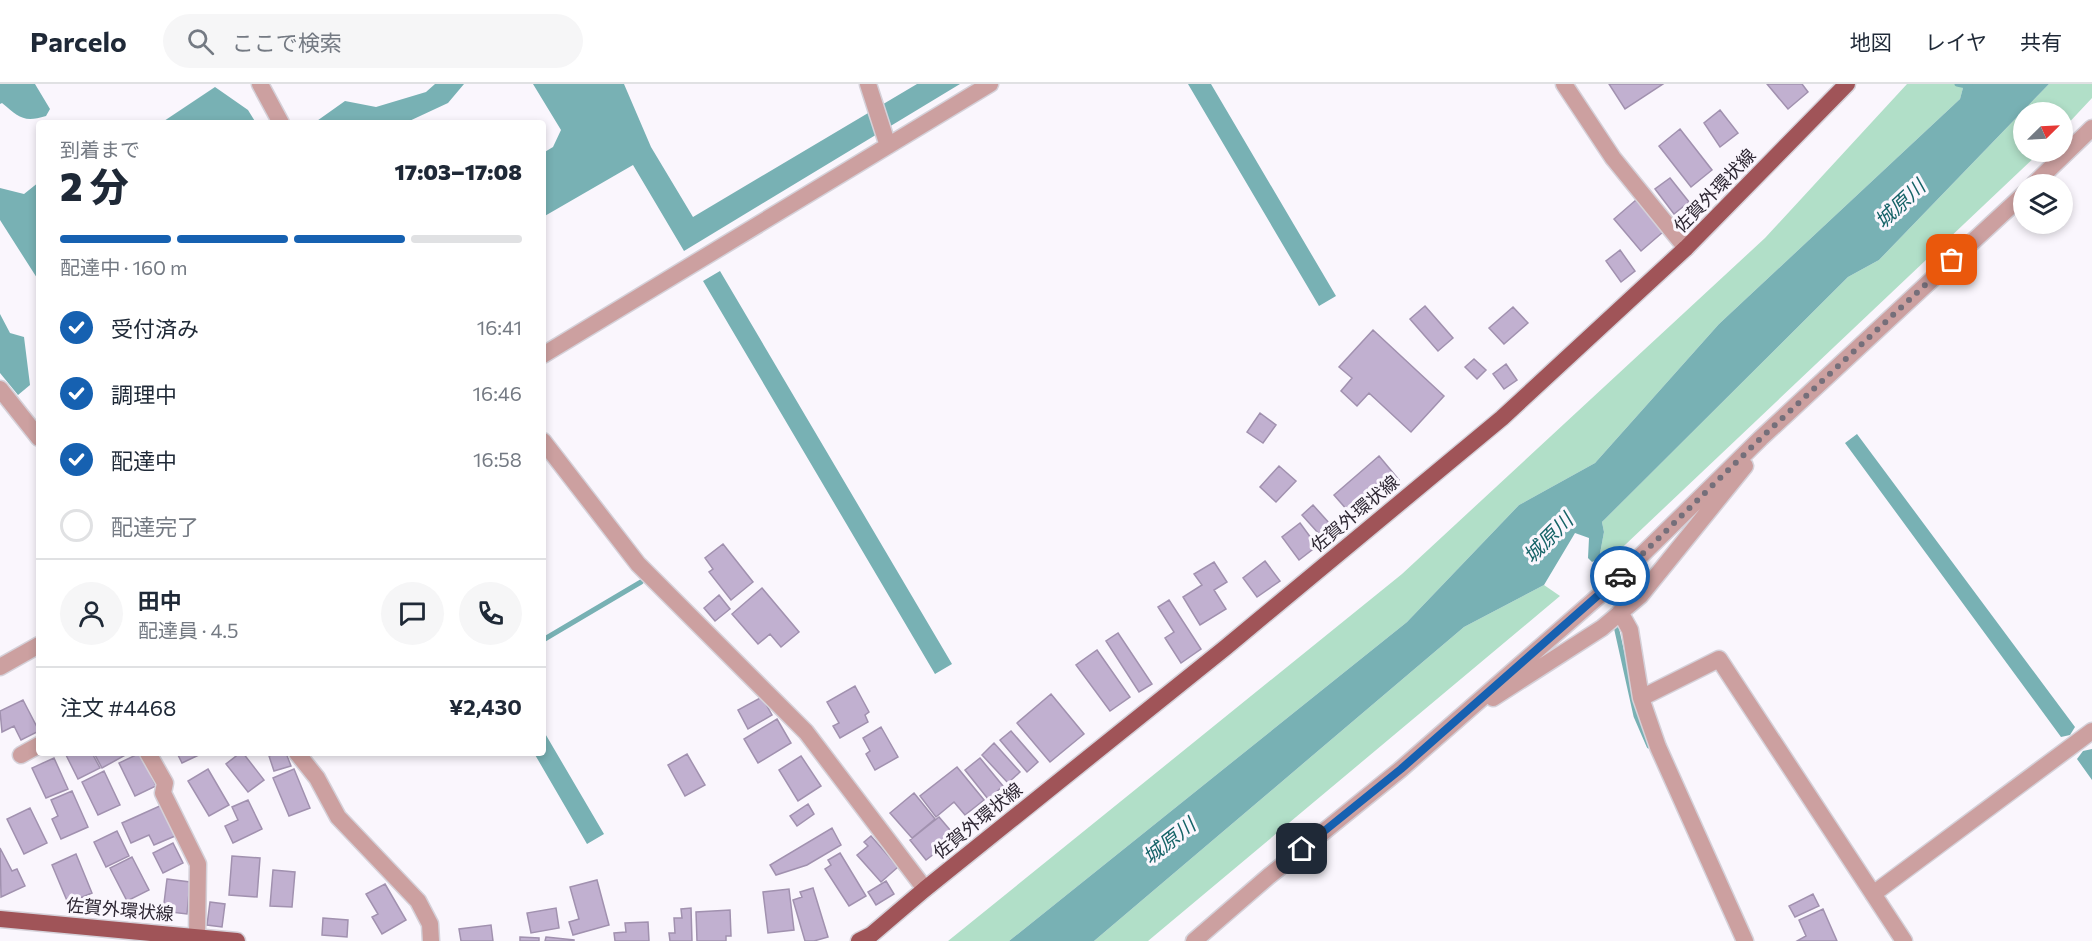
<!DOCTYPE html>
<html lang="ja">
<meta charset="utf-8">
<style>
:root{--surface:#fff;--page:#f6f6f7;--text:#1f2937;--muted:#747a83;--line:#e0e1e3;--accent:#1661b1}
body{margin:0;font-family:Commissioner,"Noto Sans JP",sans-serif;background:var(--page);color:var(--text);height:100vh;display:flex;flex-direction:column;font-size:22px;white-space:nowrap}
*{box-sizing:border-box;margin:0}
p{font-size:20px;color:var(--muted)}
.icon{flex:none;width:33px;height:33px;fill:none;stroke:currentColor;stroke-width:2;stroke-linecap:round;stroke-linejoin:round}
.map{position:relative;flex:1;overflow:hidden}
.sheet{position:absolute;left:36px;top:36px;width:510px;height:636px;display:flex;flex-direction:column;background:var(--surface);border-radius:6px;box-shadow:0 3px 9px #0003}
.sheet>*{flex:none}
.needle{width:39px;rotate:66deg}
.fabs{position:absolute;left:2013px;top:18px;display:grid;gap:12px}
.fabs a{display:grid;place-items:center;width:60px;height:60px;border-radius:50%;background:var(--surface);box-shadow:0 3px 9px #0003;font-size:30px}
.pin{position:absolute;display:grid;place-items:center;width:51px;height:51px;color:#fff;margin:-26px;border-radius:12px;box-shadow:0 3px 9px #0006}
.courier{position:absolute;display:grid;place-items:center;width:60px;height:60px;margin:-30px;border:4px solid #1661b1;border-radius:50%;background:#fff;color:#222;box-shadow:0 2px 8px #0007}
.summary em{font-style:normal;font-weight:800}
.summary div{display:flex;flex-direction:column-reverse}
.summary{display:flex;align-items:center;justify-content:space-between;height:102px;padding:0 24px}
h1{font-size:39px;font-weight:800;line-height:45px}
.bar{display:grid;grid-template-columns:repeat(4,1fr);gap:9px 6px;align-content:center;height:72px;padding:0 24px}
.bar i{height:8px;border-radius:4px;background:var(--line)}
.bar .selected{background:var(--accent)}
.bar p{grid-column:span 4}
.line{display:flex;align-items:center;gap:15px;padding:0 24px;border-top:2px solid var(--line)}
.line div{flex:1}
.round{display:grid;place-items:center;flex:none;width:63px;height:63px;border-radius:32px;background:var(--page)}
ol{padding:0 24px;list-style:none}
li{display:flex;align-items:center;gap:18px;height:66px}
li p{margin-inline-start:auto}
li .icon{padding:6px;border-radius:50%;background:var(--accent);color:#fff;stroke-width:4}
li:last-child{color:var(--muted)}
li i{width:33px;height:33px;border:3px solid var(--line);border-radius:50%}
header{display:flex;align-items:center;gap:36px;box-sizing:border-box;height:84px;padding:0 30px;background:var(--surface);border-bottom:2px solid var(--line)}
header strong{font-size:28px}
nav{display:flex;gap:33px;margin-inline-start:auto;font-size:21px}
.search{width:420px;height:54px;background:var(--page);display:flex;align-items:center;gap:15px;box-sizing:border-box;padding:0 21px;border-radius:33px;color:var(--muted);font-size:22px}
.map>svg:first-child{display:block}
</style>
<header>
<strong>Parcelo</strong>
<div class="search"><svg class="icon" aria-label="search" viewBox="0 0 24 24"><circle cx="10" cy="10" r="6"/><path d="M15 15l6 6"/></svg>ここで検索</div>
<nav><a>地図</a><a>レイヤ</a><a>共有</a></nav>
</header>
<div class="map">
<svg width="2092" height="857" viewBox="0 0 2092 857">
<rect width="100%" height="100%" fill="#faf6fd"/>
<path fill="#b1dfc8" d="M1907 0H1964L1960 15 1719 240 1595 379 1519 421 1407 538 1009 857H948L1402 490 1765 154Z
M2049 0H2092V14L2063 45 2062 28H2024V68H2040L1607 478 1599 475 1604 448 1602 438 1848 193 1879 176Z
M1544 501 1560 512 1148 857H1094L1464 543Z"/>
<path fill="#78b1b4" d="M0 0H35L50 25 46 32C23 39 19 33 2 19L0 20Z
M435 0H464L448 19 405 39H314L345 17 376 23 426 8Z
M533 0H624L651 63 693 133 917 0H960L684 167 633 81 543 133V69L553 63 561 46Z
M1188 0H1211L1336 212 1319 222Z
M1964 0H2049L1879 176 1848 193 1602 438 1604 448 1599 475 1592 478 1588 474 1589 454 1575 449 1544 501 1464 543 1094 857H1009L1407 538 1519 421 1595 379 1719 240 1960 15Z
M215 3 248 26 256 39H161Z
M39 98 37 147 39 151V193L37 194 0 136V104L24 110Z
M720 187 952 580 935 590 703 197Z
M0 230 10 249 24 253 30 301 18 311 0 289Z
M1857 350 2075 643 2070 651 2061 653 1845 359Z
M543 646 604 750 587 760 534 669H543Z
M2092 665V696L2077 675 2083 667Z"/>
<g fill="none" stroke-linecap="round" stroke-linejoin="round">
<path stroke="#78b1b4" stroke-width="5" d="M1957 0 1971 3
M1616 542 1636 632 1649 662
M543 556 641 498"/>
</g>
<path fill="#c1b0d0" stroke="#a191af" stroke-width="1.5" d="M1609 0H1663L1625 25Z
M1767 0H1802L1808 8 1788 25Z
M1720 26 1738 49 1720 63 1704 39Z
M1680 45 1712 86 1691 103 1659 62Z
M1670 94 1689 118 1674 130 1655 105Z
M1636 116 1663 148 1641 167 1614 135Z
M1620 166 1635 187 1621 198 1606 177Z
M1425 222 1453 254 1438 267 1410 235Z
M1513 223 1528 239 1504 260 1489 244Z
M1373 246 1444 312 1411 348 1369 309 1357 322 1341 307 1352 294 1339 283Z
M1474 275 1486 286 1477 295 1465 283Z
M1506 280 1517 296 1504 305 1493 290Z
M1260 329 1276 341 1263 359 1247 348Z
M1379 372 1399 396 1375 417 1368 409 1348 427 1334 411Z
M1279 382 1296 397 1276 418 1260 403Z
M1313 421 1330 440 1319 450 1302 431Z
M1300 439 1317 462 1299 476 1282 453Z
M723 460 753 498 731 516 709 488 713 485 705 474Z
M1265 477 1280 497 1257 513 1243 494Z
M1214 478 1227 498 1214 506 1226 525 1200 541 1183 513 1202 501 1194 490Z
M762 504 799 548 781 563 770 550 758 560 732 530Z
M719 511 730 525 715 537 704 524Z
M1169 516 1201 565 1181 579 1165 554 1174 548 1158 523Z
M1118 549 1152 600 1139 608 1106 557Z
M1097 566 1130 613 1110 627 1076 581Z
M855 602 869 628 865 631 868 638 840 654 833 642 839 639 827 618Z
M1051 610 1084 650 1050 678 1017 639Z
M762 613 772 631 748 645 738 626Z
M23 616 39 647 21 656 14 642 2 648 0 627Z
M777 635 791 659 758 679 744 655Z
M881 643 898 673 875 686 866 670 870 667 863 654Z
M1011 647 1038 678 1027 688 1000 656Z
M994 659 1020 688 1008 699 982 671Z
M65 669H92L100 684 78 695Z
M94 669H129L102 684Z
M140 669 156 702 135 712 119 679Z
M177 669H203L182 679Z
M240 669H243L264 696 248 708 226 680Z
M278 669H286L291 682 274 687 269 672Z
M687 670 705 701 685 712 668 681Z
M801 672 821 702 798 717 779 686Z
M54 674 68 705 46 714 32 684Z
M980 674 1003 702 988 715 965 686Z
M957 683 984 716 965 731 954 718 936 733 920 712Z
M208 685 229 721 209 732 188 697Z
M294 685 310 724 289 732 273 694Z
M104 687 120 721 98 731 82 698Z
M72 707 88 743 61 755 52 735 58 732 51 716Z
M914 709 935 735 912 754 890 729Z
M248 716 262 745 233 759 225 742 238 736 232 723Z
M808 720 814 730 797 742 790 732Z
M162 721 175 752 154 761 149 751 131 759 122 739Z
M30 724 47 759 24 770 7 735Z
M939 733 956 753 926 776 910 756Z
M832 744 841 761 807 781 776 791 770 781Z
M117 747 129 772 106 783 94 758Z
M871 752 898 783 881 798 857 771 868 762 864 758Z
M173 759 183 779 163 789 153 769Z
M0 764 12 787 17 785 25 802 1 813Z
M840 769 866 812 849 822 825 785 831 781 828 776Z
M76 770 92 809 68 819 52 781Z
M232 772 260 774 257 813 229 811Z
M132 773 149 806 127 817 110 784Z
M273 786 295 788 292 823 270 822Z
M167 795 190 798 187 830 163 827Z
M597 796 609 841 573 851 569 838 579 835 570 803Z
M886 797 894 810 876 821 868 808Z
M385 800 406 836 382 850 372 833 378 830 366 810Z
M813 804 828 853 814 857H805L793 816 802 813 800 808Z
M789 805 794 846 768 849 763 808Z
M1813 810 1819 822 1795 833 1789 822Z
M210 818 225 820 222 843 207 841Z
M556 824 559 844 531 849 527 829Z
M691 824 692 857H670L669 849H675L674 834H682L681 825Z
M1823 825 1837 857H1797L1806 852 1799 836Z
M730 826 731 852H726V857H697L696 828Z
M323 834 348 836 347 853 322 851Z
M648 838 649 857H615L614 849 626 848 625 839Z
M491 841 493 857H461L459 845Z
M520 853 539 854V857H520Z
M546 853 574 856V857H545Z"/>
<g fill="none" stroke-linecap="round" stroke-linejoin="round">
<defs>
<path id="minor" d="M260 0 281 39
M868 0 888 62
M1564 0 1613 74 1686 164
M2034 100 2092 44
M543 271 990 0
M0 305 39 354
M543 357 638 480 806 648 925 805
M1620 528 1630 546 1641 614 1658 663 1745 857
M0 583 39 561
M1493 614 1602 544 1640 512 1745 382
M1641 614 1719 575 1904 857
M148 669 165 699 163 709 198 780 197 853
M297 669 317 694 338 733 418 817 430 840 431 857
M21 671 39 661
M1873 810 2092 647
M1194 857 1269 792 1401 685 1608 504 1761 354 2024 110"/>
<path id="primary" d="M0 835 237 857
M859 857 871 851 925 805 1225 564 1502 334 1686 164 1847 0"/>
</defs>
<use href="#minor" stroke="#d5d1d9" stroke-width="19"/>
<use href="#primary" stroke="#d5d1d9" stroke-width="19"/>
<use href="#minor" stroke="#cca0a0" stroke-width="16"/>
<use href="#primary" stroke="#a05458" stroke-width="16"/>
</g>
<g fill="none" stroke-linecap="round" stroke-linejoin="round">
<path stroke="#756f7a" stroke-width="6" stroke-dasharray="0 10.8" d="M1620 492 1761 354 1952 176"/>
<path stroke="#1661b1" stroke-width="8" d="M1302 765 1401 685 1620 492"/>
</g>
<g text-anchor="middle" stroke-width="6" stroke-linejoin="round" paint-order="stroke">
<g font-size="18" fill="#2e2733" stroke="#faf6fd">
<text transform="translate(1715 107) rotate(-46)" y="6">佐賀外環状線</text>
<text transform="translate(1355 430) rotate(-40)" y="6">佐賀外環状線</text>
<text transform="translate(978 737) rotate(-39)" y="6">佐賀外環状線</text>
<text transform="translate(120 826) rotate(5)" y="6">佐賀外環状線</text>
</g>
<g font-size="20" font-style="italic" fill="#156367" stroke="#faf6fd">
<text transform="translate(1900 120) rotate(-43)" y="7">城原川</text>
<text transform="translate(1548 454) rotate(-45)" y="7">城原川</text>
<text transform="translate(1169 757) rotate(-38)" y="7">城原川</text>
</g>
</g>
</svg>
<div class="fabs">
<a><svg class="needle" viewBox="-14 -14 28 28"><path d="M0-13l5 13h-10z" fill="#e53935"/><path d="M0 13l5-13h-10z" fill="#747a83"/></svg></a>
<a><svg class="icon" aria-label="layers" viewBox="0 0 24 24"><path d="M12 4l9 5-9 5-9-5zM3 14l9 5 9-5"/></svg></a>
</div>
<div class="pin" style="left:1952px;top:176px;background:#ea580c"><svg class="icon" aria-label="bag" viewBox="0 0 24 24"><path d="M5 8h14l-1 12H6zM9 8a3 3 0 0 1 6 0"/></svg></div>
<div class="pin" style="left:1302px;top:765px;background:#1f2937"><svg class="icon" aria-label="home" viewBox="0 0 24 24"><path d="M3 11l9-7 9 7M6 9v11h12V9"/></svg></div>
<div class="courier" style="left:1620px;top:492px"><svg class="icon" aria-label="car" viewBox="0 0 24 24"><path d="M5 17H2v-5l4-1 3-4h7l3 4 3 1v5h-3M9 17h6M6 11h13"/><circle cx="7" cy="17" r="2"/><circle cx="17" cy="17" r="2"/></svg></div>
<section class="sheet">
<div class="summary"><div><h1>2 分</h1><p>到着まで</p></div><em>17:03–17:08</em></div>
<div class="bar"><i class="selected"></i><i class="selected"></i><i class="selected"></i><i></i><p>配達中 · 160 m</p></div>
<ol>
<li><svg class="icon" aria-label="check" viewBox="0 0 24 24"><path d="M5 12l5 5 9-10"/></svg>受付済み<p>16:41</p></li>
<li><svg class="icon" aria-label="check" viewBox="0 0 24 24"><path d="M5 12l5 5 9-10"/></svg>調理中<p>16:46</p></li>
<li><svg class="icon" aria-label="check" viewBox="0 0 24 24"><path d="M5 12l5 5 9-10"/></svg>配達中<p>16:58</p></li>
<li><i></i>配達完了</li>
</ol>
<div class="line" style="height:108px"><a class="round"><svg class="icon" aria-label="person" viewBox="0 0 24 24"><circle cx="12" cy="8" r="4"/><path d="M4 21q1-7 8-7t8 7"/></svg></a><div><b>田中</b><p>配達員 · 4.5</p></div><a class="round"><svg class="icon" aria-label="chat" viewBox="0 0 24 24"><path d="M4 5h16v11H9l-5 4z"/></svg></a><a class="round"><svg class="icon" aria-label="phone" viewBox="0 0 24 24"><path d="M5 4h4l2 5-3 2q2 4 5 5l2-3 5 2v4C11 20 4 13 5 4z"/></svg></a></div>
<div class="line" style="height:78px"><div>注文 #4468</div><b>¥2,430</b></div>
</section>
</div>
